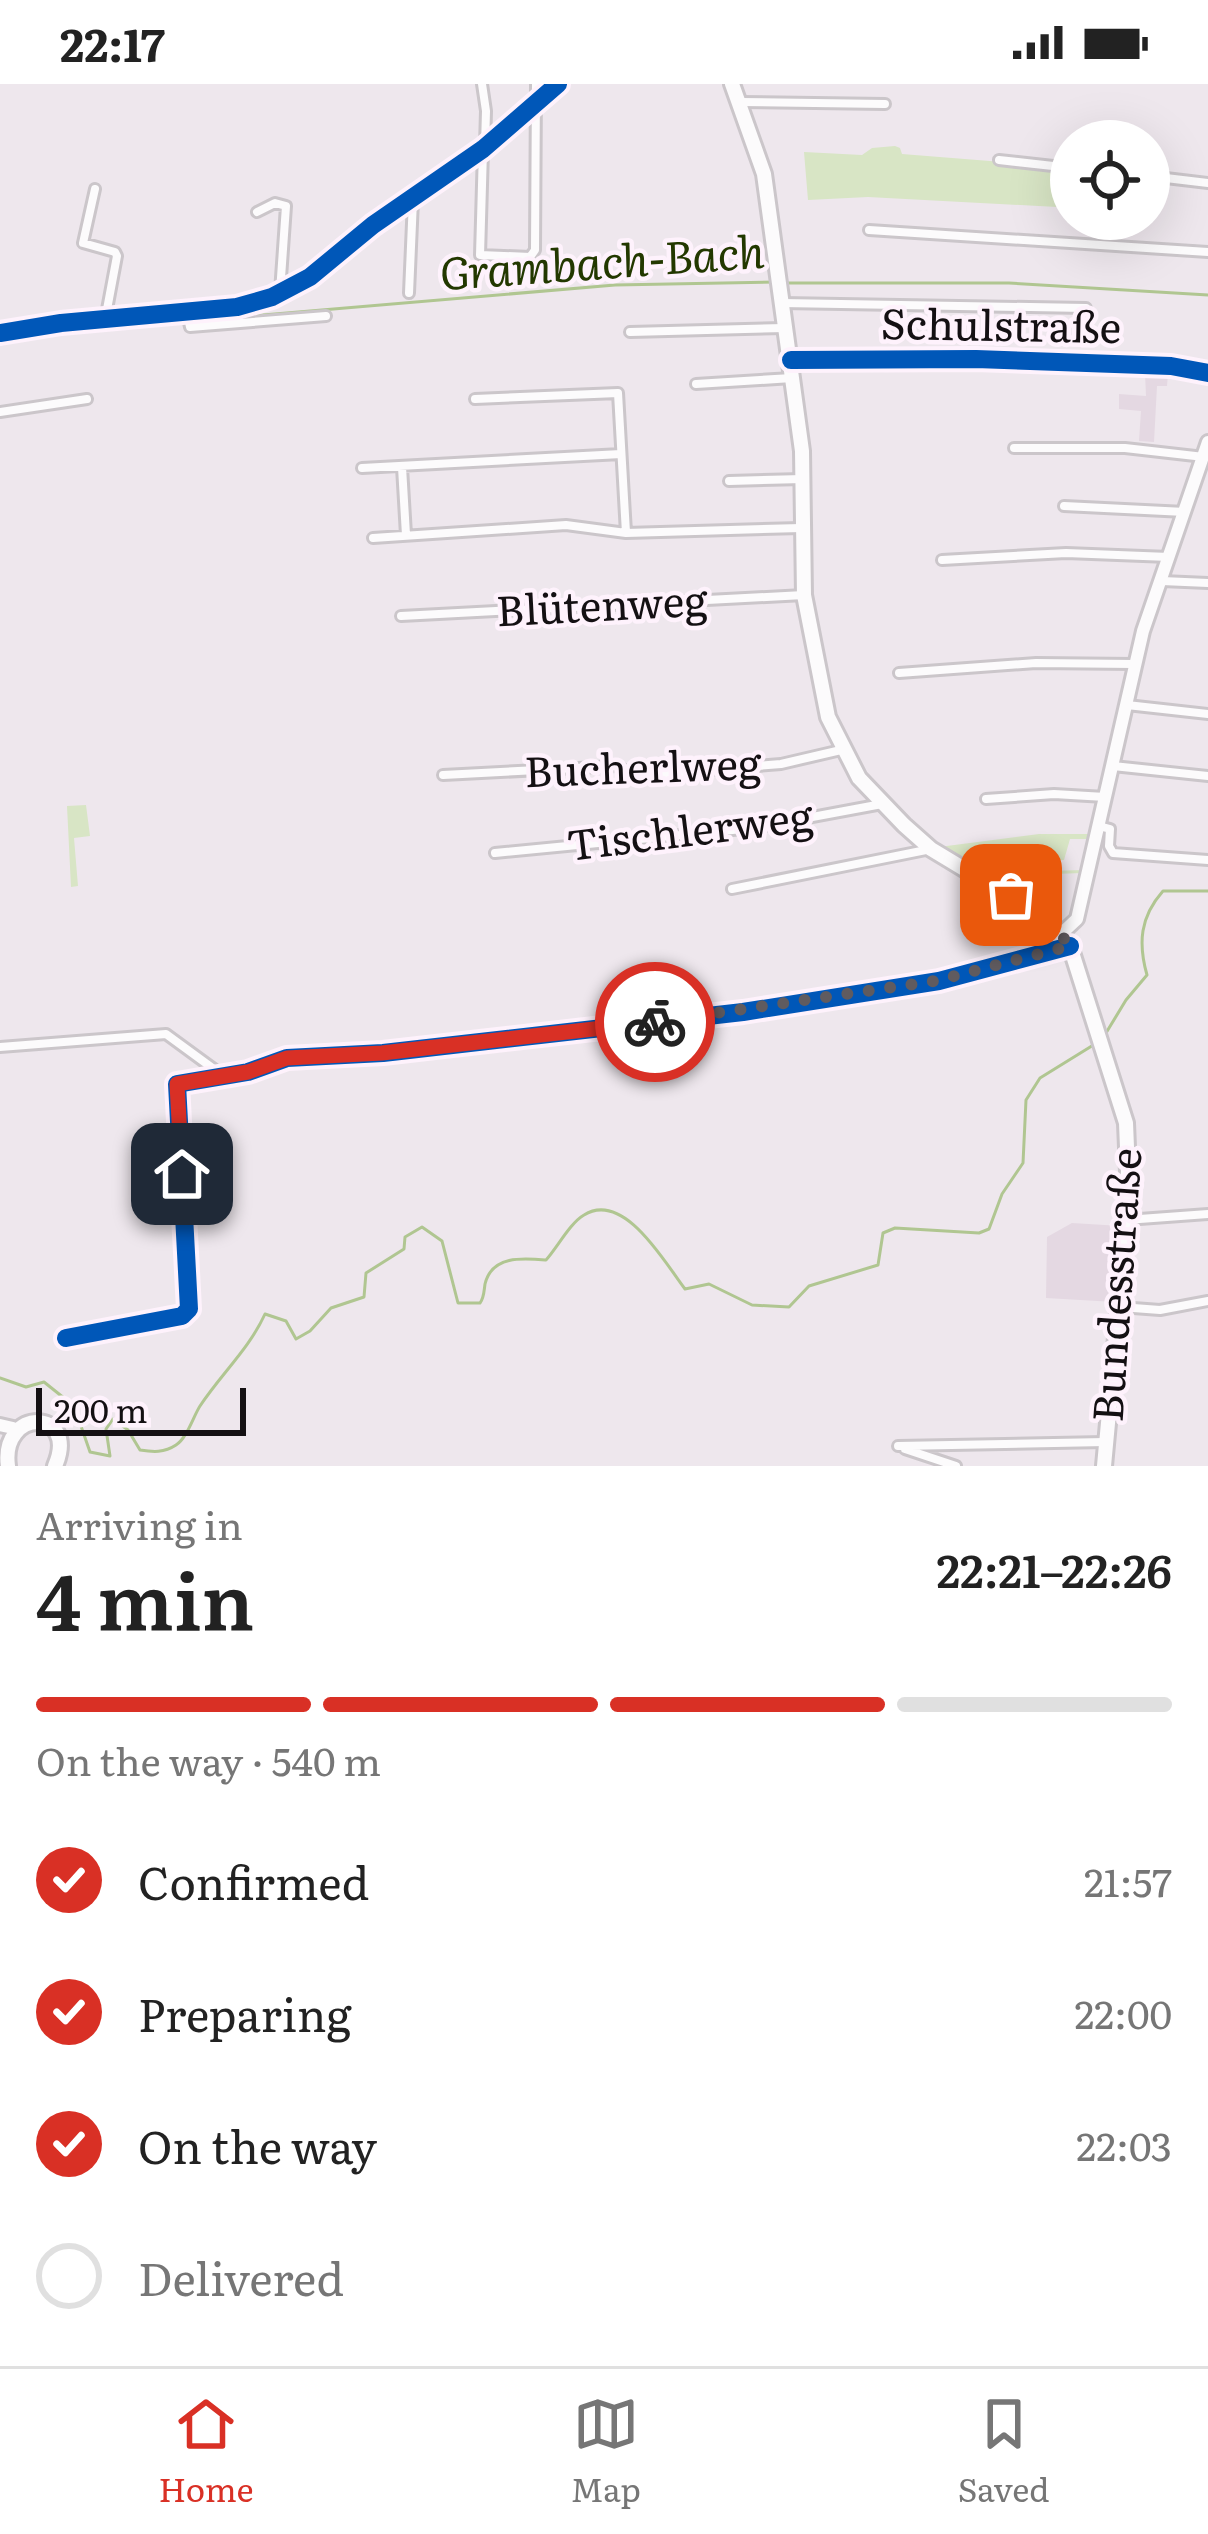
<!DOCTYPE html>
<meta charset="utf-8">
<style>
:root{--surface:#fff;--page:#f2f2f2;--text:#222;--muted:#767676;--line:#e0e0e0;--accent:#d93025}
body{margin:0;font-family:Literata,serif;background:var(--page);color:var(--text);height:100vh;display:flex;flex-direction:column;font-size:45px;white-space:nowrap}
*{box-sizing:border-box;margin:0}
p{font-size:39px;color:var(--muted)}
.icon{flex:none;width:66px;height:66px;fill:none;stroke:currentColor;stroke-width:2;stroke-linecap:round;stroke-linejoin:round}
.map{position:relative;height:1382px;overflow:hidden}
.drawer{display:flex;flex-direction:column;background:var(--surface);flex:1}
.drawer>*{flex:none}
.buttons{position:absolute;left:1050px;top:36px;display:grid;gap:24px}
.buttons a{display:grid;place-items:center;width:120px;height:120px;border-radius:50%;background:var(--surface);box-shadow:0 12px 48px #0002;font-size:60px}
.scale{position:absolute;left:36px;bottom:30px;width:210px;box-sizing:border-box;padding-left:12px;border:6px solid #141013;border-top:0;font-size:33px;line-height:42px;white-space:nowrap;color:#141013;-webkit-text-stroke:9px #fef2fc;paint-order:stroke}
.pin{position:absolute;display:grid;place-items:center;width:102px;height:102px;color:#fff;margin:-51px;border-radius:24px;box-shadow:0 6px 18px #0006}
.courier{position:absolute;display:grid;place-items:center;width:120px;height:120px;margin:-60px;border:9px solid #d93025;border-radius:50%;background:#fff;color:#222;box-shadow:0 3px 15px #0007}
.overview em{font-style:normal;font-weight:600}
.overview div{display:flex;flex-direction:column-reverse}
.overview{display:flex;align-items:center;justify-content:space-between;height:204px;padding:0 36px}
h1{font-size:78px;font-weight:600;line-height:90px}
.bar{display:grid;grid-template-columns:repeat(4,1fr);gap:18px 12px;align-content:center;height:144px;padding:0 36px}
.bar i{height:15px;border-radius:9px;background:var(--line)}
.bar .selected{background:var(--accent)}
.bar p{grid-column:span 4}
ol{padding:0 36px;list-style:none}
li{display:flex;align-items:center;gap:36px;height:132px}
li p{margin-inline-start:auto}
li .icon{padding:12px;border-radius:50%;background:var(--accent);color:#fff;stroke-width:4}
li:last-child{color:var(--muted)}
li i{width:66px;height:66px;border:6px solid var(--line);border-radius:50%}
.status{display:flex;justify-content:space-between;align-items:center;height:84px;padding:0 60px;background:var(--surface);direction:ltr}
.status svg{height:33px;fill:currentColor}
.tabs{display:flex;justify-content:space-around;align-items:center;height:168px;border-top:3px solid var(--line);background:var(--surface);font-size:33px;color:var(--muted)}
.tabs a{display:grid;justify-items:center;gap:6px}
.tabs .selected{color:var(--accent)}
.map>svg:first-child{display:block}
</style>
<div class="status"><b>22:17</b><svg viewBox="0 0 49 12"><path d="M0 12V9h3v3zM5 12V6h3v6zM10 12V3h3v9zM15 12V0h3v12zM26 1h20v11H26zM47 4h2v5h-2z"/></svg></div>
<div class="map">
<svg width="1208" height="1382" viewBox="0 0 1208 1382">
<rect width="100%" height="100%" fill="#eee7ed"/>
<path fill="#e4d8e2" d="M1145 289 1168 290 1167 302H1157L1154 358 1139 357 1141 327 1119 325V310L1146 312Z
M1072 1139 1121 1142 1115 1218 1046 1214 1047 1153Z"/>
<path fill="#d8e5c5" d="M895 62 900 64 902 70 1063 83 1057 123 868 113 808 116 804 68 862 71 872 64Z
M86 721 90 752 74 754 78 802 71 803 67 722Z
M1039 750H1093L1092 755H1070L1064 776 1046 777 1047 787 1084 786 1083 789 998 792 996 796 939 763Z"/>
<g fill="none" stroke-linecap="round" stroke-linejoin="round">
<path stroke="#b0c691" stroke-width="3" d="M785 199H1009L1208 211
M193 237 615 201 776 198
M0 256 183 237
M1106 949 1126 916 1147 891C1138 859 1140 833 1163 807H1208
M0 1294 26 1303 44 1298 74 1322 90 1368 110 1372 106 1345 113 1335 128 1346 140 1366C153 1368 164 1369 176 1361 187 1354 193 1333 200 1322 222 1289 249 1265 265 1230L286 1237 296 1255 310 1247 331 1224 364 1213 366 1189 404 1165 405 1153 422 1143 442 1157 458 1219H480C484 1214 484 1207 485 1200 492 1171 523 1174 546 1176 557 1164 570 1139 584 1131 624 1106 665 1179 685 1205L709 1200 752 1221 789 1223 809 1202 878 1181 883 1149 895 1144 979 1149 989 1145 1002 1110 1023 1079 1026 1016 1040 994 1095 960"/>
<defs>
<path id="minor" d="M482 0 486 27 485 62
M740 18 885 20
M483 66 480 171 530 173 535 166 536 0
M999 76 1071 84
M1149 92 1208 99
M95 105 83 159 115 168 117 172 105 236
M257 128 275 119 286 122 280 208
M869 146 1208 168
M409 209 413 116
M782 219 1086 224
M187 229 190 243 326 232
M630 248 784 244
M0 249 61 239 237 223 272 213 310 193 373 141 483 65 558 0
M791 276 976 275 1171 282 1208 289
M696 300 792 294
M475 315 618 309 626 449
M0 328 87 315
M1014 364H1125L1204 373
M402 383 406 451
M362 384 621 370
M729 397 803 395
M1064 422 1185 428
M373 454 566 441 626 449 801 444
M942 476 1066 469 1169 473
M1162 497 1208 499
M401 532 804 511
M899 589 1036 579 1134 580
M1127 621 1208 630
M1113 682 1208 692
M443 691 616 682 638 692 781 680 841 666
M986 715 1054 710 1105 713
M1099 742 1110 745 1109 762 1113 769 1208 776
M495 769 753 744 882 720
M732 805 931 765
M0 963 166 950 222 991
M1126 1136 1208 1130
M1120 1223 1160 1226 1208 1217
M66 1254 182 1232 189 1225 177 1000 248 988 287 974 383 969 743 928 939 897 1069 862
M898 1362 1105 1358
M905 1365 956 1382"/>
<path id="secondary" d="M1061 850 1077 835 1143 547 1208 358
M0 1341 13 1344"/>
<path id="primary" d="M732 0 764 90 802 367 804 511 828 633 859 694 904 741 931 765 1042 832 1070 862 1126 1039 1128 1088 1118 1232 1104 1382
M8 1382C0 1323 80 1324 55 1382"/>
</defs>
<use href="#minor" stroke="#cbc6ca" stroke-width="14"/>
<use href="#secondary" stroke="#cbc6ca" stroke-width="18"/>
<use href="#primary" stroke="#cbc6ca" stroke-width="20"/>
<use href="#minor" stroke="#fcfbfc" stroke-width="8"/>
<use href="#secondary" stroke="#fcfbfc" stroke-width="12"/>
<use href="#primary" stroke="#fcfbfc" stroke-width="14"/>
<defs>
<path id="cycleway" d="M0 249 61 239 237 223 272 213 310 193 373 141 483 65 558 0
M791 276 976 275 1171 282 1208 289
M66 1254 182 1232 189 1225 177 1000 248 988 287 974 383 969 743 928 939 897 1070 862"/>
</defs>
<use href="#cycleway" stroke="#fef2fc" stroke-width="26"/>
<use href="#cycleway" stroke="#0057b8" stroke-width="18"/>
</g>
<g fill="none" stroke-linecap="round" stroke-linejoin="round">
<path stroke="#605b5f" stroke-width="12" stroke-dasharray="0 21.6" d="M655 938 935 897 1070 862 1052 840 1011 811"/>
<path stroke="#d93025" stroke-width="15" d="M182 1090 177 1000 248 988 287 974 382 969 655 938"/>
</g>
<g text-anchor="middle" stroke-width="9" stroke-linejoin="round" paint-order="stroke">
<g font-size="42" fill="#141013" stroke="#fef2fc">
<text transform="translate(1001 242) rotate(1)" y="15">Schulstraße</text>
<text transform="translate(602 522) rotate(-3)" y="15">Blütenweg</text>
<text transform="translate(643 684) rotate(-2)" y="15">Bucherlweg</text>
<text transform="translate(690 747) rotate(-7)" y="15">Tischlerweg</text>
<text transform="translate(1117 1201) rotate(-86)" y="15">Bundesstraße</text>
</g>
<g font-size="45" font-style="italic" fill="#233800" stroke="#fef2fc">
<text transform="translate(602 179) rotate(-4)" y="16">Grambach-Bach</text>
</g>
</g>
</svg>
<div class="buttons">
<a><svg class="icon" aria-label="locate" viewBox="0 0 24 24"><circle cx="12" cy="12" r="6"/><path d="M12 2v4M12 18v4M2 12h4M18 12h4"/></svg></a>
</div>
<div class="scale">200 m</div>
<div class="pin" style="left:1011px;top:811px;background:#ea580c"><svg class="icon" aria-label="bag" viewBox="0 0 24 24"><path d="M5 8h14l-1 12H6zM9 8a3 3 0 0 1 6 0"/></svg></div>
<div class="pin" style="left:182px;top:1090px;background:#1f2937"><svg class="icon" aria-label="home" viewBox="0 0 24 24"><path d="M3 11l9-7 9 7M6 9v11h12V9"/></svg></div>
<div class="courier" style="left:655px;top:938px"><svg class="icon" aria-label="bike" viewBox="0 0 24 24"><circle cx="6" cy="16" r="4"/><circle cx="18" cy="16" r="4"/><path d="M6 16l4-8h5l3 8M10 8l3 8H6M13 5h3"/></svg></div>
</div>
<section class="drawer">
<div class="overview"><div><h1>4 min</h1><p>Arriving in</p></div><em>22:21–22:26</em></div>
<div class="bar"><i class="selected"></i><i class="selected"></i><i class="selected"></i><i></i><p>On the way · 540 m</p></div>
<ol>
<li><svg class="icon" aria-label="check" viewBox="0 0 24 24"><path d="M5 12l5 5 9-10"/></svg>Confirmed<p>21:57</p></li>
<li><svg class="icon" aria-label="check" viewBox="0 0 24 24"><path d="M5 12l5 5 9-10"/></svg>Preparing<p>22:00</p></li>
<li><svg class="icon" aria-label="check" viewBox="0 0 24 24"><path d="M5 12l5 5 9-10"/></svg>On the way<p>22:03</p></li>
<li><i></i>Delivered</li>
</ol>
</section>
<nav class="tabs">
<a class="selected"><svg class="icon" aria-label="home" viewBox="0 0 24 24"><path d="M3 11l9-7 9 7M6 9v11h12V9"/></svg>Home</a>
<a><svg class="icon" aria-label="map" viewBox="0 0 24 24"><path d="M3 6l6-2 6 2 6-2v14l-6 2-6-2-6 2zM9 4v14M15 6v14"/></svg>Map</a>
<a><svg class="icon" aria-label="saved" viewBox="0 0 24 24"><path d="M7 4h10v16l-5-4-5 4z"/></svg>Saved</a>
</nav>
